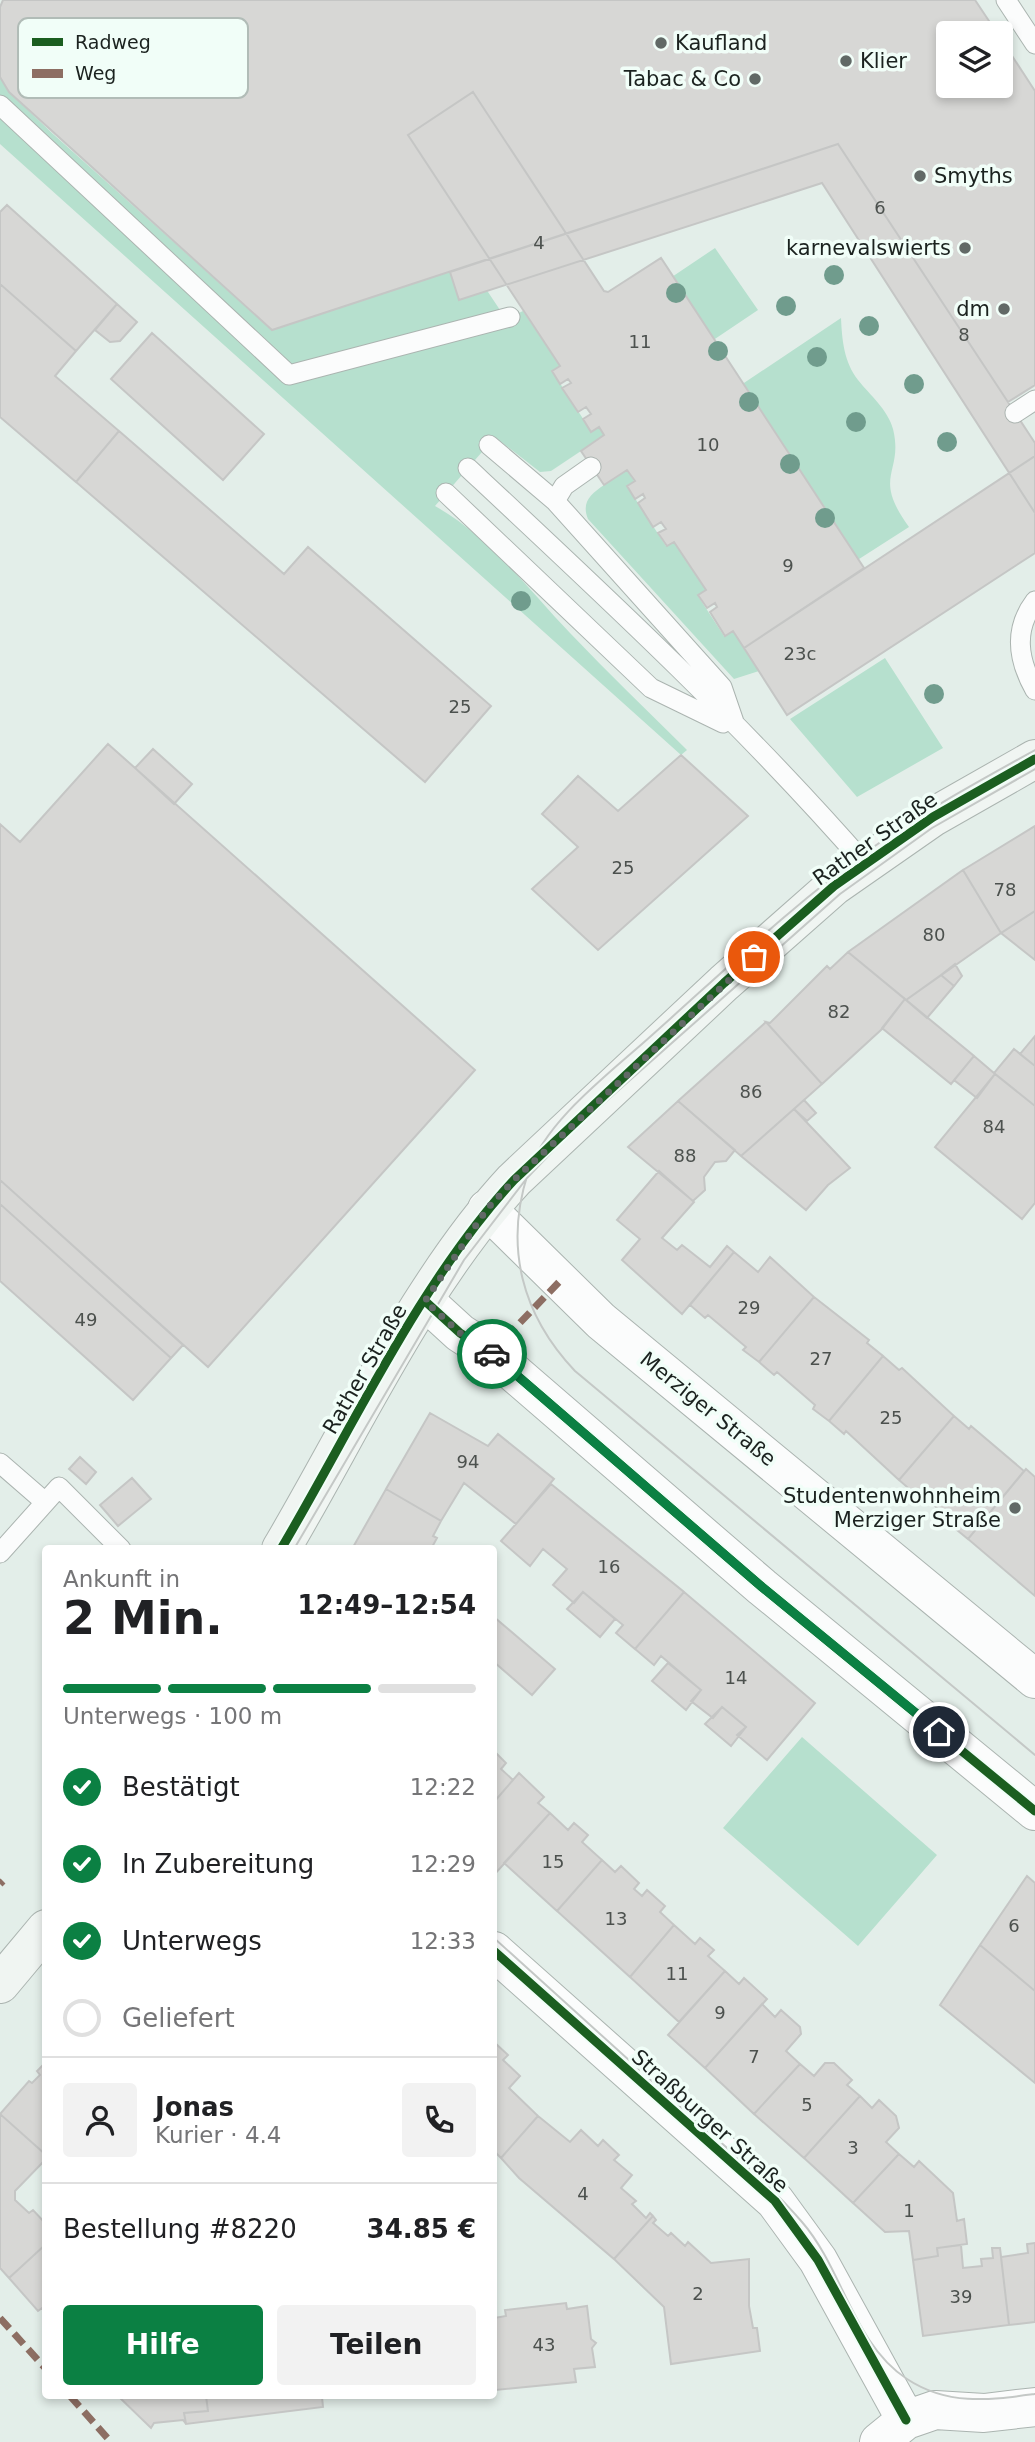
<!DOCTYPE html>
<html lang="de">
<meta charset="utf-8">
<style>
:root{--surface:#fff;--page:#f2f2f2;--text:#202124;--muted:#757577;--line:#e0e0e0;--accent:#0b8043}
body{margin:0;font-family:"DejaVu Sans",sans-serif;background:var(--page);color:var(--text);height:100vh;display:flex;flex-direction:column;font-size:26px;white-space:nowrap}
*{box-sizing:border-box;margin:0}
p{font-size:23px;color:var(--muted)}
.icon{flex:none;width:38px;height:38px;fill:none;stroke:currentColor;stroke-width:2;stroke-linecap:round;stroke-linejoin:round}
.map{position:relative;flex:1;overflow:hidden}
.sheet{position:absolute;left:42px;top:1545px;width:455px;height:854px;display:flex;flex-direction:column;background:var(--surface);border-radius:7px;box-shadow:0 4px 10px #0003}
.sheet>*{flex:none}
.controls{position:absolute;left:936px;top:21px;display:grid;gap:14px}
.controls a{display:grid;place-items:center;width:77px;height:77px;border-radius:7px;background:var(--surface);box-shadow:0 4px 10px #0003;font-size:35px}
.pin{position:absolute;display:grid;place-items:center;width:60px;height:60px;color:#fff;margin:-30px;border:4px solid #fff;border-radius:50%;box-shadow:0 2px 7px #0007}
.courier{position:absolute;display:grid;place-items:center;width:70px;height:70px;margin:-35px;border:5px solid #0b8043;border-radius:50%;background:#fff;color:#222;box-shadow:0 2px 9px #0007}
.summary em{font-style:normal;font-weight:600}
.summary div{display:flex;flex-direction:column-reverse}
.summary{display:flex;align-items:center;justify-content:space-between;height:119px;padding:0 21px}
h1{font-size:46px;font-weight:600;line-height:52px}
.bar{display:grid;grid-template-columns:repeat(4,1fr);gap:10px 7px;align-content:center;height:84px;padding:0 21px}
.bar i{height:9px;border-radius:5px;background:var(--line)}
.bar .on{background:var(--accent)}
.bar p{grid-column:span 4}
.line{display:flex;align-items:center;gap:18px;padding:0 21px;border-top:2px solid var(--line)}
.line div{flex:1}
.round{display:grid;place-items:center;flex:none;width:74px;height:74px;border-radius:7px;background:var(--page)}
ol{padding:0 21px;list-style:none}
li{display:flex;align-items:center;gap:21px;height:77px}
li p{margin-inline-start:auto}
li .icon{padding:7px;border-radius:50%;background:var(--accent);color:#fff;stroke-width:4}
li:last-child{color:var(--muted)}
li i{width:38px;height:38px;border:4px solid var(--line);border-radius:50%}
.primary-button{display:flex;gap:14px;margin-top:auto;padding:14px 21px}
.primary-button a{flex:1;height:80px;border-radius:7px;background:var(--accent);color:#fff;font-size:28px;font-weight:600;line-height:80px;text-align:center}
.primary-button a+a{background:var(--page);color:var(--text)}
.map>svg:first-child{display:block}
</style>
<div class="map">
<svg width="1035" height="2442" viewBox="0 0 1035 2442">
<rect width="100%" height="100%" fill="#e3eee9"/>
<path fill="#b6e0ce" d="M0 77 9 92 53 134 272 330 470 265 506 319 523 311 560 366 552 371 591 431 599 427 634 481 627 486 666 546 674 542 706 590 698 596 724 636 733 631 759 671 734 679 588 519C581 502 591 494 604 485L581 451 551 471 540 472 495 437 435 506C490 537 527 588 570 633 608 673 648 711 687 750L681 755 0 144Z
M715 248 758 310 700 349 657 287Z
M841 318C842 340 844 362 858 380 870 395 888 410 893 429 904 474 871 475 909 527L845 568 729 393Z
M885 658 943 748 857 797 790 719Z
M802 1737 937 1855 858 1946 723 1828Z"/>
<path fill="#d7d7d5" stroke="#c5c6c5" stroke-width="2" d="M3 0H975L997 33H948V86H1001V39L1035 91V385L1008 402 1006 399 838 144 272 330 9 92 0 77V7Z
M473 92 604 291 608 292 661 258 864 568 744 648 733 631 725 636 710 612 717 607 715 603 707 608 698 595 706 590 674 542 667 546 658 533 666 529 661 522 653 527 638 503 645 498 643 494 635 499 627 486 635 481 627 470 604 485 581 451 604 435 599 427 591 432 583 419 591 414 586 407 578 412 562 388 571 383 568 379 560 384 552 371 560 366 408 135Z
M838 144 1035 443V513L822 183 459 300 450 272Z
M7 205 117 304 76 351 0 284V212Z
M0 284 76 351 55 376 119 431 76 482 0 417Z
M117 304 137 322 120 341 110 342 95 330Z
M152 333 264 434 223 480 111 379Z
M119 431 284 574 308 547 491 706 425 782 76 482Z
M1035 456V553L787 715 744 648Z
M108 744 475 1070 208 1367 0 1180V824L20 842Z
M153 749 192 784 174 804 135 768Z
M681 755 748 816 598 950 532 889 578 847 542 814 578 776 618 811Z
M1035 826V911L1001 933 963 870Z
M963 870 1001 933 906 1000 848 952Z
M1035 911V960L1001 933Z
M848 952 905 999 882 1029 822 1084 766 1022 770 1023 827 966 830 969Z
M955 964 962 976 954 986 941 975Z
M941 975 954 986 927 1018 906 1000Z
M905 999 974 1056 951 1084 882 1028Z
M766 1022 822 1084 741 1156 678 1101Z
M1035 1036V1066L1020 1054Z
M1014 1049 1035 1066V1106L994 1073Z
M974 1056 995 1074 977 1098 954 1080Z
M995 1074 1035 1106V1203L1022 1219 935 1147Z
M804 1100 816 1113 807 1121 794 1109Z
M678 1101 735 1150 726 1161 715 1162 704 1177 705 1190 693 1201 628 1147Z
M794 1109 850 1168 828 1185 806 1210 741 1156Z
M659 1171 694 1202 662 1238 677 1250 682 1245 710 1267 727 1246 734 1252 682 1314 622 1260 640 1239 617 1220Z
M0 1180 183 1345 171 1358 0 1204Z
M0 1204 171 1358 133 1400 0 1281Z
M734 1252 758 1272 770 1257 814 1297 759 1362 743 1350 746 1347 708 1315 705 1318 690 1305Z
M814 1297 869 1340 867 1343 883 1356 829 1421 813 1409 815 1405 777 1372 774 1375 759 1362Z
M883 1356 899 1370 902 1368 954 1416 899 1480 846 1431 844 1434 829 1421Z
M430 1413 488 1446 498 1434 554 1479 516 1524 464 1483 441 1521 386 1489Z
M954 1416 969 1429 971 1426 1024 1471 968 1539 952 1526 955 1523 916 1490 914 1493 899 1480Z
M80 1457 96 1472 86 1484 69 1469Z
M1026 1469 1035 1477V1596L968 1539Z
M132 1478 151 1499 118 1526 100 1505Z
M551 1484 684 1592 635 1649 616 1633 623 1625 583 1592 574 1603 553 1585 567 1569 543 1549 530 1566 501 1541Z
M386 1489 441 1521 433 1536 437 1538 431 1549H352Z
M583 1592 615 1619 600 1637 567 1609Z
M684 1592 815 1703 767 1760 737 1735 746 1727 722 1707 713 1718 691 1701 701 1690 661 1656 654 1665 635 1649Z
M494 1617 555 1669 532 1695 494 1662Z
M668 1663 701 1690 686 1710 652 1681Z
M722 1707 746 1727 731 1746 705 1724Z
M494 1751 506 1763 501 1769 513 1780 494 1802Z
M519 1773 544 1797 538 1803 550 1813 494 1875V1802Z
M550 1813 568 1830 574 1823 588 1835 582 1842 602 1860 557 1911 504 1863Z
M602 1860 615 1872 621 1866 639 1883 634 1889 642 1896 647 1890 665 1906 660 1912 674 1925 630 1977 557 1911Z
M1027 1876 1035 1883V1991L980 1945Z
M674 1925 695 1944 700 1938 714 1950 708 1956 725 1971 679 2022 630 1977Z
M980 1945 1035 1991V2083L940 2005Z
M725 1971 739 1984 744 1978 767 1999 705 2068 668 2035Z
M762 2004 775 2017 781 2010 800 2027 801 2034 786 2051 800 2064 754 2114 705 2068Z
M494 2042 508 2055 503 2060 520 2076 509 2088 538 2116 501 2158 494 2151Z
M46 2062V2155L0 2114 29 2081 32 2083 40 2075 37 2071Z
M825 2063H834L852 2080 847 2085 860 2096 804 2158 754 2114 800 2064 814 2076Z
M860 2096 872 2108 879 2100 896 2116 899 2128 886 2142 899 2154 853 2203 804 2158Z
M0 2114 46 2155V2159L15 2191V2200L29 2213 33 2210 46 2224V2244L9 2278 0 2268Z
M538 2116 570 2142 581 2130 598 2146 603 2140 619 2155 614 2160 632 2175 621 2188 636 2201 632 2204 646 2218 650 2213 653 2216 614 2259 519 2178 501 2158Z
M899 2154 914 2167 919 2161 953 2193 957 2221 964 2219 967 2244 937 2248 938 2256 913 2260 909 2231 885 2232 853 2203Z
M653 2216 656 2220 653 2223 668 2236 671 2233 685 2246 688 2242 711 2263 749 2259V2306L753 2328H757L760 2351 671 2364 664 2307 614 2259Z
M1035 2243V2322L1009 2325 1001 2257 1028 2253 1027 2244Z
M46 2244V2312L42 2308 38 2311 9 2278Z
M961 2245 963 2268 982 2266 981 2259 993 2258 992 2248H1000L1009 2325 923 2336 913 2260 938 2256 937 2248Z
M566 2303 567 2309 587 2306 591 2339 596 2343 592 2348 595 2367 574 2369 576 2382 496 2390 494 2318 506 2316 505 2310Z
M118 2396H206L208 2411 184 2413 186 2424 183 2420 154 2423 151 2428Z
M206 2396H329L322 2397 323 2407 186 2424 184 2413 208 2411Z"/>
<g fill="none" stroke-linecap="round" stroke-linejoin="round">
<defs>
<path id="lane" d="M1006 0 1035 44
M0 105 289 375 510 317
M1015 413 1035 400
M489 445 555 501 722 687 734 722
M468 468C604 595 742 723 865 864
M446 493 651 688 723 723
M555 501 564 486 591 467
M1035 601C1013 630 1018 660 1035 690
M0 1463 45 1502
M0 1553 59 1487 121 1549"/>
<path id="street" d="M487 1209 601 1321 1035 1679
M425 1301 460 1333 491 1353 762 1587 1035 1811
M494 1951 775 2201 818 2260 906 2420
M879 2442 906 2420 935 2410 984 2413 1035 2407"/>
<path id="secondary" d="M281 1549C352 1429 420 1281 514 1180L724 983 834 886 933 817 1035 759
M0 1984 46 1929"/>
</defs>
<use href="#lane" stroke="#abb4b0" stroke-width="21"/>
<use href="#street" stroke="#abb4b0" stroke-width="40"/>
<use href="#secondary" stroke="#abb4b0" stroke-width="40"/>
<use href="#lane" stroke="#fbfcfc" stroke-width="19"/>
<use href="#street" stroke="#fbfcfc" stroke-width="38"/>
<use href="#secondary" stroke="#f0f5f2" stroke-width="38"/>
<path stroke="#c4c8c6" stroke-width="2" d="M1035 750C979 781 924 811 872 848 793 904 723 972 651 1036 610 1073 546 1120 528 1173 504 1247 522 1315 575 1371L1035 1755
M294 1549 464 1260 527 1178 568 1135 840 894 932 828 1035 769
M494 1938C557 1995 620 2052 683 2109 723 2145 766 2180 802 2222 843 2269 853 2344 907 2379 948 2406 989 2400 1035 2394"/>
<path stroke="#8d6e63" stroke-width="7" stroke-dasharray="14 7" stroke-linecap="butt" d="M491 1353 559 1282
M0 1884 3 1881
M0 2318 46 2369
M70 2396 111 2442"/>
<defs>
<path id="cycleway" d="M425 1301 460 1333 491 1353 762 1587 1035 1811
M281 1549C352 1429 420 1281 514 1180L724 983 834 886 933 817 1035 759
M494 1951 775 2201 818 2260 906 2420"/>
</defs>
<use href="#cycleway" stroke="#f1fef8" stroke-width="13"/>
<use href="#cycleway" stroke="#1b5e20" stroke-width="9"/>
</g>
<g fill="#709c8d">
<circle cx="834" cy="275" r="10"/>
<circle cx="676" cy="293" r="10"/>
<circle cx="786" cy="306" r="10"/>
<circle cx="869" cy="326" r="10"/>
<circle cx="718" cy="351" r="10"/>
<circle cx="817" cy="357" r="10"/>
<circle cx="914" cy="384" r="10"/>
<circle cx="749" cy="402" r="10"/>
<circle cx="856" cy="422" r="10"/>
<circle cx="947" cy="442" r="10"/>
<circle cx="790" cy="464" r="10"/>
<circle cx="825" cy="518" r="10"/>
<circle cx="521" cy="601" r="10"/>
<circle cx="934" cy="694" r="10"/>
</g>
<g fill="none" stroke-linecap="round" stroke-linejoin="round">
<path stroke="#616966" stroke-width="7" stroke-dasharray="0 12.6" d="M492 1354 460 1333 425 1301 487 1209 514 1180 754 957"/>
<path stroke="#0b8043" stroke-width="9" d="M492 1354 762 1587 939 1732"/>
</g>
<g fill="#616966" stroke="#f1fef8" stroke-width="2.5">
<circle cx="661" cy="43" r="7"/>
<circle cx="846" cy="61" r="7"/>
<circle cx="755" cy="79" r="7"/>
<circle cx="920" cy="176" r="7"/>
<circle cx="965" cy="248" r="7"/>
<circle cx="1004" cy="309" r="7"/>
<circle cx="1015" cy="1508" r="7"/>
</g>
<g text-anchor="middle" stroke-width="7" stroke-linejoin="round" paint-order="stroke">
<g font-size="18" fill="#4c514e">
<text x="880" y="214">6</text>
<text x="539" y="249">4</text>
<text x="964" y="341">8</text>
<text x="640" y="348">11</text>
<text x="708" y="451">10</text>
<text x="788" y="572">9</text>
<text x="800" y="660">23c</text>
<text x="460" y="713">25</text>
<text x="623" y="874">25</text>
<text x="1005" y="896">78</text>
<text x="934" y="941">80</text>
<text x="839" y="1018">82</text>
<text x="751" y="1098">86</text>
<text x="994" y="1133">84</text>
<text x="685" y="1162">88</text>
<text x="749" y="1314">29</text>
<text x="86" y="1326">49</text>
<text x="821" y="1365">27</text>
<text x="891" y="1424">25</text>
<text x="468" y="1468">94</text>
<text x="609" y="1573">16</text>
<text x="736" y="1684">14</text>
<text x="553" y="1868">15</text>
<text x="616" y="1925">13</text>
<text x="1014" y="1932">6</text>
<text x="677" y="1980">11</text>
<text x="720" y="2019">9</text>
<text x="754" y="2063">7</text>
<text x="807" y="2111">5</text>
<text x="853" y="2154">3</text>
<text x="583" y="2200">4</text>
<text x="909" y="2217">1</text>
<text x="698" y="2300">2</text>
<text x="961" y="2303">39</text>
<text x="544" y="2351">43</text>
</g>
<g font-size="21" fill="#1b221f" stroke="#f1fef8" text-anchor="end">
<text x="675" y="50" text-anchor="start">Kaufland</text>
<text x="860" y="68" text-anchor="start">Klier</text>
<text x="741" y="86">Tabac &amp; Co</text>
<text x="934" y="183" text-anchor="start">Smyths</text>
<text x="951" y="255">karnevalswierts</text>
<text x="990" y="316">dm</text>
<text x="1001" y="1503">Studentenwohnheim<tspan x="1001" dy="24">Merziger Straße</tspan></text>
</g>
<g font-size="21" fill="#1b221f" stroke="#f1fef8">
<text transform="translate(875 839) rotate(-35)" y="7">Rather Straße</text>
<text transform="translate(365 1369) rotate(-60)" y="7">Rather Straße</text>
<text transform="translate(708 1409) rotate(39)" y="7">Merziger Straße</text>
<text transform="translate(710 2121) rotate(42)" y="7">Straßburger Straße</text>
</g>
</g>
<rect x="18" y="18" width="230" height="80" rx="10" fill="#f1fef8" stroke="#b1bcb7" stroke-width="2"/>
<rect x="32" y="38" width="31" height="8" fill="#1b5e20"/>
<rect x="32" y="69" width="31" height="9" fill="#8d6e63"/>
<g font-size="19" fill="#1b221f">
<text x="75" y="49">Radweg</text>
<text x="75" y="80">Weg</text>
</g>
</svg>
<div class="controls">
<a><svg class="icon" aria-label="layers" viewBox="0 0 24 24"><path d="M12 4l9 5-9 5-9-5zM3 14l9 5 9-5"/></svg></a>
</div>
<div class="pin" style="left:754px;top:957px;background:#ea580c"><svg class="icon" aria-label="bag" viewBox="0 0 24 24"><path d="M5 8h14l-1 12H6zM9 8a3 3 0 0 1 6 0"/></svg></div>
<div class="pin" style="left:939px;top:1732px;background:#1f2937"><svg class="icon" aria-label="home" viewBox="0 0 24 24"><path d="M3 11l9-7 9 7M6 9v11h12V9"/></svg></div>
<div class="courier" style="left:492px;top:1354px"><svg class="icon" aria-label="car" viewBox="0 0 24 24"><path d="M5 17H2v-5l4-1 3-4h7l3 4 3 1v5h-3M9 17h6M6 11h13"/><circle cx="7" cy="17" r="2"/><circle cx="17" cy="17" r="2"/></svg></div>
<section class="sheet">
<div class="summary"><div><h1>2 Min.</h1><p>Ankunft in</p></div><em>12:49–12:54</em></div>
<div class="bar"><i class="on"></i><i class="on"></i><i class="on"></i><i></i><p>Unterwegs · 100 m</p></div>
<ol>
<li><svg class="icon" aria-label="check" viewBox="0 0 24 24"><path d="M5 12l5 5 9-10"/></svg>Bestätigt<p>12:22</p></li>
<li><svg class="icon" aria-label="check" viewBox="0 0 24 24"><path d="M5 12l5 5 9-10"/></svg>In Zubereitung<p>12:29</p></li>
<li><svg class="icon" aria-label="check" viewBox="0 0 24 24"><path d="M5 12l5 5 9-10"/></svg>Unterwegs<p>12:33</p></li>
<li><i></i>Geliefert</li>
</ol>
<div class="line" style="height:126px"><a class="round"><svg class="icon" aria-label="person" viewBox="0 0 24 24"><circle cx="12" cy="8" r="4"/><path d="M4 21q1-7 8-7t8 7"/></svg></a><div><b>Jonas</b><p>Kurier · 4.4</p></div><a class="round"><svg class="icon" aria-label="phone" viewBox="0 0 24 24"><path d="M5 4h4l2 5-3 2q2 4 5 5l2-3 5 2v4C11 20 4 13 5 4z"/></svg></a></div>
<div class="line" style="height:91px"><div>Bestellung #8220</div><b>34.85 €</b></div>
<div class="primary-button"><a>Hilfe</a><a>Teilen</a></div>
</section>
</div>
